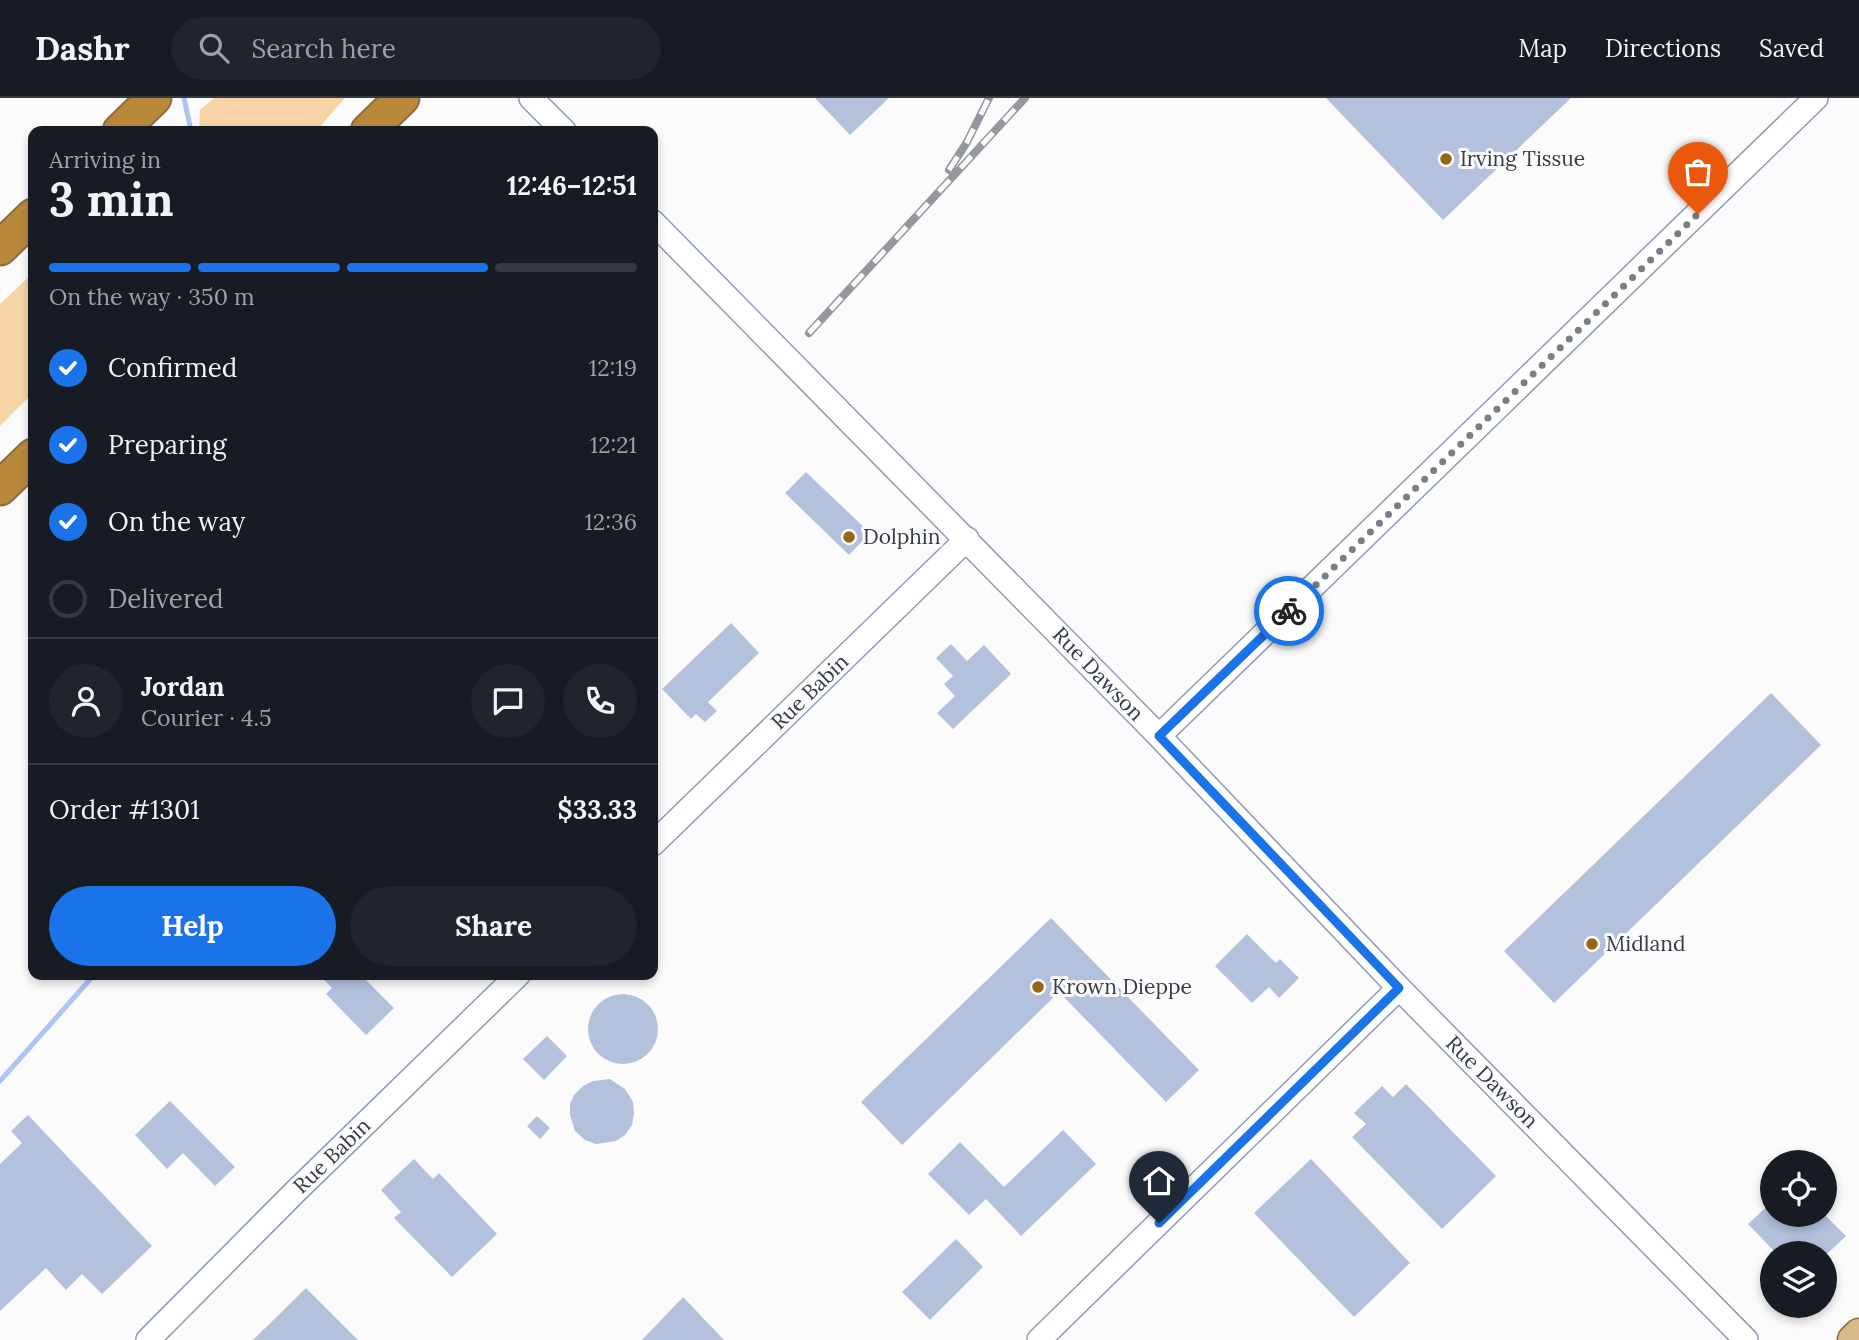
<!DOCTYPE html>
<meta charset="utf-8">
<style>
:root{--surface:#171b24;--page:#20242c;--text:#f1f3f6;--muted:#9ea1a6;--line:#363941;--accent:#1a73e8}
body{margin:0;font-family:Lora,serif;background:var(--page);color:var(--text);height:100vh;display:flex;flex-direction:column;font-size:26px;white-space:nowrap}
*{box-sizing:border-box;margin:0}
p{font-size:23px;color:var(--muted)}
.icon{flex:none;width:38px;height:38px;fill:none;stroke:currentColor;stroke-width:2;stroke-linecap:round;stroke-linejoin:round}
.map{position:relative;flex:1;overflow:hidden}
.side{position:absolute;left:28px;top:28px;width:630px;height:854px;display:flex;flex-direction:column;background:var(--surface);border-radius:14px;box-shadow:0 4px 10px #0003}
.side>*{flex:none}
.tools{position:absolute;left:1760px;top:1052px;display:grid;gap:14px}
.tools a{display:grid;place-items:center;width:77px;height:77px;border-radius:50%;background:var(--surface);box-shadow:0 4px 10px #0003;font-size:35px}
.pin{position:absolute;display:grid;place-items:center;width:60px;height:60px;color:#fff;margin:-72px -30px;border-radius:50% 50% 50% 0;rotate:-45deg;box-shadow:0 0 7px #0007}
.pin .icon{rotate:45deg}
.courier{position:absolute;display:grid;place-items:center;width:70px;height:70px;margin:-35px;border:5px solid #1a73e8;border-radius:50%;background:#fff;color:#222;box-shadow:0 2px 9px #0007}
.head em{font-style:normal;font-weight:700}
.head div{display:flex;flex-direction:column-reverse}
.head{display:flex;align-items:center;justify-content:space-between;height:119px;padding:0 21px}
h1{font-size:46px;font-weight:700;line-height:52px}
.bar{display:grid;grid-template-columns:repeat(4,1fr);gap:10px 7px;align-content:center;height:84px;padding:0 21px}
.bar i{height:9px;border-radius:5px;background:var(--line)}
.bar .current{background:var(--accent)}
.bar p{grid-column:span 4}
.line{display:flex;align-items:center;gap:18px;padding:0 21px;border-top:2px solid var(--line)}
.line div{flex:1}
.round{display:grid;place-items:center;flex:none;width:74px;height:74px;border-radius:37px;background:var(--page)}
ol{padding:0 21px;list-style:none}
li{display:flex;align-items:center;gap:21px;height:77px}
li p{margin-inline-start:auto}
li .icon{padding:7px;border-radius:50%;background:var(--accent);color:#fff;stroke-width:4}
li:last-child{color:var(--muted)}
li i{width:38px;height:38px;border:4px solid var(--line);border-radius:50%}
.button{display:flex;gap:14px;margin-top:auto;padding:14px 21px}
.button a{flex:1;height:80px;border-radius:42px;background:var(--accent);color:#fff;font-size:28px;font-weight:700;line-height:80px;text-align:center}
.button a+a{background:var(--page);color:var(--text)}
header{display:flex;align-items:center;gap:42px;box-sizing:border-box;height:98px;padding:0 35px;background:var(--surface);border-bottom:2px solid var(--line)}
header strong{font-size:33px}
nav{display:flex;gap:38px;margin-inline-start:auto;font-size:24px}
.search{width:490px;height:63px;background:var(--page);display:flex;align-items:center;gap:18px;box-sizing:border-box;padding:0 24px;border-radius:38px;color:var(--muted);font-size:26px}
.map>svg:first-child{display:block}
</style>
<header>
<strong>Dashr</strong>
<div class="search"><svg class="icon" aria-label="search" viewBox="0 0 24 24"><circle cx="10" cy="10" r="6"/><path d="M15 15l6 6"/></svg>Search here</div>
<nav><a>Map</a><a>Directions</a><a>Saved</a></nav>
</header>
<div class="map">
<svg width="1859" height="1242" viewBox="0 0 1859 1242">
<rect width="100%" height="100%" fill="#fbfbfb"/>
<path fill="#f6d4a6" d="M214 0H345L316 33H199L200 12Z
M33 175V295L0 328V206Z"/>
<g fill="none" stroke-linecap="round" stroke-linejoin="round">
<path stroke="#aec5f4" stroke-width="5" d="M184 0 191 33
M0 983 94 877"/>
</g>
<path fill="#b3c1dd" d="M815 0H889L850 37Z
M1326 0H1571L1443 122Z
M806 374 870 435 849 457 785 395Z
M731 525 759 555 708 604 717 613 705 624 696 616 691 621 662 591Z
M951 546 967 563 984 547 1011 576 953 631 937 615 955 598 944 586 953 578 936 560Z
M1771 595 1821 647 1554 905 1504 853Z
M1051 820 1199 972 1166 1004 1059 894 902 1047 861 1004Z
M1247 836 1276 865 1280 861 1299 880 1279 900 1269 889 1252 905 1215 868Z
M319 877H361L394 910 366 937 326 896 332 890Z
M588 931a35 35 0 1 1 70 0a35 35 0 1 1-70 0Z
M547 938 567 958 544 982 523 961Z
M610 981 625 991 633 1004 634 1016 632 1027 625 1037 616 1043 596 1046 585 1042 575 1033 570 1017V1006L574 997 583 988 593 983Z
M1406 986 1496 1078 1442 1131 1352 1039 1366 1026 1354 1015 1382 988 1393 999Z
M170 1003 235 1069 215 1088 183 1055 167 1071 135 1037Z
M28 1017 152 1148 102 1196 82 1176 66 1192 46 1170 0 1213V1066L22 1045 11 1033Z
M537 1018 550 1030 540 1041 527 1028Z
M1063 1032 1096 1066 1021 1138 986 1101 969 1117 928 1076 960 1044 1004 1089Z
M414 1061 433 1081 439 1075 497 1136 452 1179 394 1120 401 1114 381 1092Z
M1311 1061 1410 1165 1354 1219 1254 1115Z
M1773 1103V1116H1824L1846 1138 1828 1155H1776L1748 1126Z
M956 1141 983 1169 930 1222 902 1194Z
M306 1190 358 1242H253Z
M683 1199 724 1242H642Z"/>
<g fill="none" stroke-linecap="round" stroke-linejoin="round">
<defs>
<path id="minor" d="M531 0 564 33
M653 124 1159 638 1399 890 1746 1242
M1159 638 1816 0
M653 746 967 441
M148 1242 294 1095 518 877
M1039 1242 1399 890"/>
<path id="major" d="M1853 1242 1859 1236"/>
<path id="highway" d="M120 33 154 0
M368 33 402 0
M0 150 33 118
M0 390 33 358"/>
</defs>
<use href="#minor" stroke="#8e9bb6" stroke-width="26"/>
<use href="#major" stroke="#8b6d3f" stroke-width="33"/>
<use href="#highway" stroke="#8b6d3f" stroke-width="37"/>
<use href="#minor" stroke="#fff" stroke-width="23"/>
<use href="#major" stroke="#d6b889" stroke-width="30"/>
<use href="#highway" stroke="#ba883b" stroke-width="33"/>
<defs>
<path id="rail" d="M949 72 967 44 989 0
M809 235 1025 0"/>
</defs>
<use href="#rail" stroke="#94979d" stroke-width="8"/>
<use href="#rail" stroke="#fbfbfb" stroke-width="5" stroke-dasharray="16" stroke-linecap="butt"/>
</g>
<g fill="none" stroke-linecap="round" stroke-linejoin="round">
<path stroke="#7a7e86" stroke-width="7" stroke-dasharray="0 12.6" d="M1289 513 1698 116"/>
<path stroke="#1a73e8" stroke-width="9" d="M1159 1125 1399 890 1159 638 1289 513"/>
</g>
<g fill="#956614" stroke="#fbfbfb" stroke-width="2.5">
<circle cx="1446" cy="61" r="7"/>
<circle cx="849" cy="439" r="7"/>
<circle cx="1592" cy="846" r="7"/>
<circle cx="1038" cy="889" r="7"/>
</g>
<g text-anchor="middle" stroke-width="6" stroke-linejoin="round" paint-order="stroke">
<g font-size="21" fill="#353b47" stroke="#fbfbfb" text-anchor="start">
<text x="1460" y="68">Irving Tissue</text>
<text x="863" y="446">Dolphin</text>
<text x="1606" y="853">Midland</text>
<text x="1052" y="896">Krown Dieppe</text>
</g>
<g font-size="21" fill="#353b47" stroke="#fbfbfb">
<text transform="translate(1098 576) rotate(46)" y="7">Rue Dawson</text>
<text transform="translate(810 594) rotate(-44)" y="7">Rue Babin</text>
<text transform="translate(1492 984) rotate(45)" y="7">Rue Dawson</text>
<text transform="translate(332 1058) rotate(-44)" y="7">Rue Babin</text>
</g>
</g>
</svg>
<div class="tools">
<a><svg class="icon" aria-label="locate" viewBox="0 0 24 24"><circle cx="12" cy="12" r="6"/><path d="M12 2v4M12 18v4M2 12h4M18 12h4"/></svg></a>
<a><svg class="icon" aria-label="layers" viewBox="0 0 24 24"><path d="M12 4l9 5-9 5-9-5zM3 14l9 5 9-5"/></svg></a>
</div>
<div class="pin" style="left:1698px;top:116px;background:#ea580c"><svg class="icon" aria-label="bag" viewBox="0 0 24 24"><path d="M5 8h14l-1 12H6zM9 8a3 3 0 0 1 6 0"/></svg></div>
<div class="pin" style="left:1159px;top:1125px;background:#1f2937"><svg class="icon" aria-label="home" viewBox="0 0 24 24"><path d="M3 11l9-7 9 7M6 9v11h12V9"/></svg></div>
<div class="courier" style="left:1289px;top:513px"><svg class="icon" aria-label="bike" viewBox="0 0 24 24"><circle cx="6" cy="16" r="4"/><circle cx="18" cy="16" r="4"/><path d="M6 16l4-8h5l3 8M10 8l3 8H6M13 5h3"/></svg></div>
<section class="side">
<div class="head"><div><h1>3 min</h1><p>Arriving in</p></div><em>12:46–12:51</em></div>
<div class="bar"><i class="current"></i><i class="current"></i><i class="current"></i><i></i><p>On the way · 350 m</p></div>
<ol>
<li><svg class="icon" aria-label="check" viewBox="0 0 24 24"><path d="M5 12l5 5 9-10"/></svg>Confirmed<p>12:19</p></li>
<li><svg class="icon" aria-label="check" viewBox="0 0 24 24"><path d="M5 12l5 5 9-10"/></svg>Preparing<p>12:21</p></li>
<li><svg class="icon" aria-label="check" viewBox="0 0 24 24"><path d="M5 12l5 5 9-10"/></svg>On the way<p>12:36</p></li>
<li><i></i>Delivered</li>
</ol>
<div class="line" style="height:126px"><a class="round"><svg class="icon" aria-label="person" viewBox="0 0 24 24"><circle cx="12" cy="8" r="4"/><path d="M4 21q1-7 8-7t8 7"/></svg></a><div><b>Jordan</b><p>Courier · 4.5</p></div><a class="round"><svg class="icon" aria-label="chat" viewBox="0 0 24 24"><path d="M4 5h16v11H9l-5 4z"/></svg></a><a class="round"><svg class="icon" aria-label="phone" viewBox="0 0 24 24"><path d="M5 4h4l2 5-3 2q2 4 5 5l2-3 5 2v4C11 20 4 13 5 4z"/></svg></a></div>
<div class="line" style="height:91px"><div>Order #1301</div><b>$33.33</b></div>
<div class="button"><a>Help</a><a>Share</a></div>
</section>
</div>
